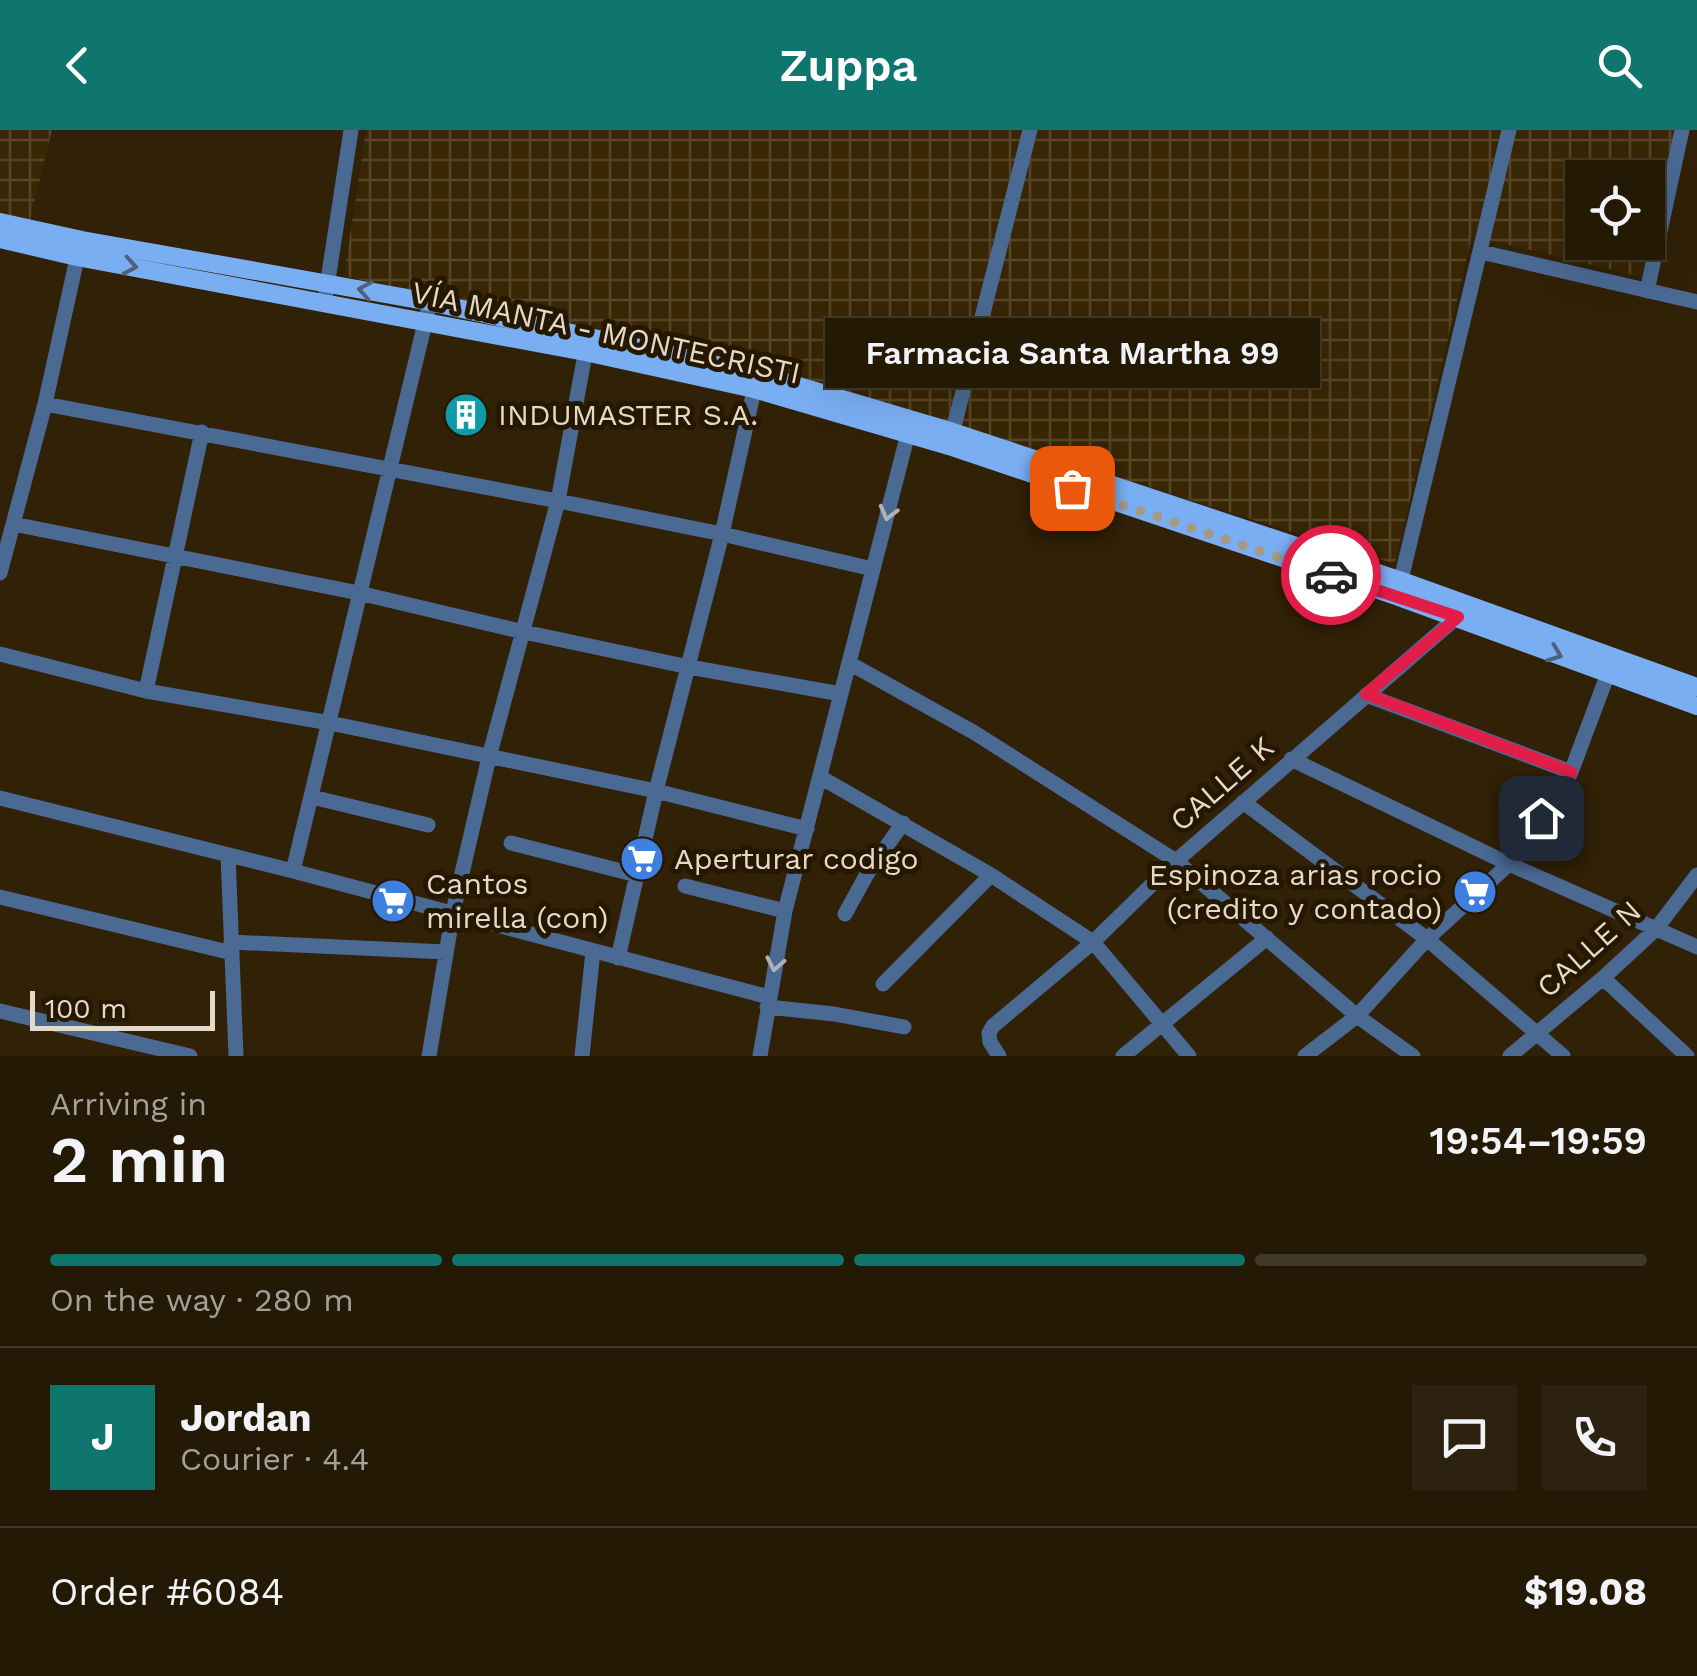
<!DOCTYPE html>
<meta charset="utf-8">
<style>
:root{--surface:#241905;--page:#2c220f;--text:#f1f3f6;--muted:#a3a09a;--line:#413827;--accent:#0f766e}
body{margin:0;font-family:"Work Sans",sans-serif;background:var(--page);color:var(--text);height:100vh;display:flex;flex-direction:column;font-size:38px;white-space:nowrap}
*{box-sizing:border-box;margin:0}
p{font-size:32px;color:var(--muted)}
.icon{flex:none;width:55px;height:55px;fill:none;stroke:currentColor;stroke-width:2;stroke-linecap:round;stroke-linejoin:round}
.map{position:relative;height:926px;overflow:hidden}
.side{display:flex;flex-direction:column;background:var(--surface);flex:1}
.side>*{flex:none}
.buttons{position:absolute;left:1565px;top:30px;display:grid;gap:20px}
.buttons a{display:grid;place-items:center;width:100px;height:100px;border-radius:0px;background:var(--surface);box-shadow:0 10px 40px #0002,0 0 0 2px var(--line);font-size:50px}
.scale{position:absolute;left:30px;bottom:25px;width:185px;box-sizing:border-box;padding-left:10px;border:5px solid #e4dacb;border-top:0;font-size:28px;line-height:35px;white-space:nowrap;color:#e4dacb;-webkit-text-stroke:8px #261700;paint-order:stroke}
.pin{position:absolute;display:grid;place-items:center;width:85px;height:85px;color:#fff;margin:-42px;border-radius:20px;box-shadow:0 5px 15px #0006}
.courier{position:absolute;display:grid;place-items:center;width:100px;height:100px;margin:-50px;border:8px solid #e11d48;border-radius:50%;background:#fff;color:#222;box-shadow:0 2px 12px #0007}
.bubble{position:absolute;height:70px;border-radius:0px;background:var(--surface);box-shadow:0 10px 40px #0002,0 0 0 2px var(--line);font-size:32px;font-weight:600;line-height:70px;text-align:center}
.overview em{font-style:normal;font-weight:600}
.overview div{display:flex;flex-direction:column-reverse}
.overview{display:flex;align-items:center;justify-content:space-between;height:170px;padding:0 50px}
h1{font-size:65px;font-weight:600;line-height:75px}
.bar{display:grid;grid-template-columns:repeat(4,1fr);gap:15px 10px;align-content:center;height:120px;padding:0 50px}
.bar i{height:12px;border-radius:8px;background:var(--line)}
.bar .on{background:var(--accent)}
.bar p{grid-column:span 4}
.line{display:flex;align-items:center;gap:25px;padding:0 50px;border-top:2px solid var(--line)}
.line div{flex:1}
.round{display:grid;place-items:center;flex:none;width:105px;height:105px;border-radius:0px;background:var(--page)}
header{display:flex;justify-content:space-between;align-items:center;height:130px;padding:0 50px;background:var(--accent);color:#fff;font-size:45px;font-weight:600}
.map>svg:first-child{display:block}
</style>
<header><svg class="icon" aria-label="back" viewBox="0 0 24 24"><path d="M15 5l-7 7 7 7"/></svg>Zuppa<svg class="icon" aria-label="search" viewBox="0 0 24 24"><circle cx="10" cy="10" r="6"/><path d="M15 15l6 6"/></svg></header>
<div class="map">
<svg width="1697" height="926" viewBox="0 0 1697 926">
<defs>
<pattern id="industrial-grid" width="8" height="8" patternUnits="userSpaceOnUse" patternTransform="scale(2.5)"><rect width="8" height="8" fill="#392604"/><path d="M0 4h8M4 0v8" fill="none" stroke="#564527"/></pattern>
</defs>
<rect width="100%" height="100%" fill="#302107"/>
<path fill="url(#industrial-grid)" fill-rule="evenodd" d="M0 0H52L29 94 0 86Z
M366 0H1675L1642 147 1472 106 1395 434 943 293 735 232 344 146ZM1582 48H1648V112H1582Z"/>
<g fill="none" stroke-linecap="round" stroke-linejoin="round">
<path stroke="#4a6993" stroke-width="15" d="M1481 122 1697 172
M1647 161 1682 0
M326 163 351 0
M45 274 558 371 722 404 873 439
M950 312 1030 0
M13 394 359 463 524 502 689 537 841 564
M0 443 45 274 79 119
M1398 462 1509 0
M0 524 146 561 330 593 656 661 807 699
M849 533 975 603 1176 731 1357 886 1413 926
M146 561 202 302
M1366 565 1571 642
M1291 629 1509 734 1697 817
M820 647 991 745 1093 812 1189 926
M312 667 428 695
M0 668 293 741 769 867
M1243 672 1427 809 1563 926
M511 713 637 745
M228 725 236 926
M293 741 430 172
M685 756 785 781
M0 767 232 823
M845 784 867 744 903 693
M231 812 446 822
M618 828 656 661 722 404 757 247
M1603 848 1687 926
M883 854 991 745
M767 877 834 884 904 897
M0 881 190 926
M429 926 453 782 489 627 558 371 587 213
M582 926 593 821
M760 926 785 781 911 292
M999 926 990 912 989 903 993 896 1093 812 1176 731 1464 481
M1123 926 1267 808
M1305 926 1357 886 1427 809 1509 734 1560 664 1571 642 1612 533
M1510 926 1603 848 1656 799 1697 745"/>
<path stroke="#7aaef3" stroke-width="18" d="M0 92 82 110 430 172 758 244 953 302 1402 451 1697 557
M0 109 77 127 585 222 754 259 949 316 1396 466 1697 576"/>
</g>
<defs><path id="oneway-chevron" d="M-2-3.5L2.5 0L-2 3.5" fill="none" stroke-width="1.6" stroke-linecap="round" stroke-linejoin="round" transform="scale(2.5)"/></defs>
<g stroke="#50627a">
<use href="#oneway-chevron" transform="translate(130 136) rotate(10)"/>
<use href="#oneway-chevron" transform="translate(365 160) rotate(-170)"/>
<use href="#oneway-chevron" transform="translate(1555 524) rotate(21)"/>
</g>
<g stroke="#aeb2b7">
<use href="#oneway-chevron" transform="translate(888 383) rotate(105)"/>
<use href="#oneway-chevron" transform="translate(775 834) rotate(101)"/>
</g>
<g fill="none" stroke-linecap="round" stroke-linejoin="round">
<path stroke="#a59986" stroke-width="10" stroke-dasharray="0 18" d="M1072 358 1331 445"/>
<path stroke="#e11d48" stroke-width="12" d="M1331 445 1458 487 1366 564 1571 642 1560 664 1541 688"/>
</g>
<defs>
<symbol id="building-disc" viewBox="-11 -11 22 22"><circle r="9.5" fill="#0f9aa8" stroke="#261700"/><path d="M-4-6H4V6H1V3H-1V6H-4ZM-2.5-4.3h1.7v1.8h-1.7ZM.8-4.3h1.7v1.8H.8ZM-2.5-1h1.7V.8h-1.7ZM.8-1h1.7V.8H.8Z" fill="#fff"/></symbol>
<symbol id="supermarket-disc" viewBox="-11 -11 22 22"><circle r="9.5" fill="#3f7fe0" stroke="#261700"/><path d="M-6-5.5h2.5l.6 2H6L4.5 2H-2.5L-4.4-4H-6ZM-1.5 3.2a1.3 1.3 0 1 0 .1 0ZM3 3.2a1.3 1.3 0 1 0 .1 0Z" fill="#fff"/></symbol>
</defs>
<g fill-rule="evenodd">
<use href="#building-disc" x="441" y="260" width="50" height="50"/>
<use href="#supermarket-disc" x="617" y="704" width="50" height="50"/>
<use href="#supermarket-disc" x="1450" y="737" width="50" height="50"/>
<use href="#supermarket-disc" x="368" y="746" width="50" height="50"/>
</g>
<g text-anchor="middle" stroke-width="10" stroke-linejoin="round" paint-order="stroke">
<g font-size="30" fill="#e4dacb" stroke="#261700">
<text transform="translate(606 203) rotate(12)" y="10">VÍA MANTA - MONTECRISTI</text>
<text transform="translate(1222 654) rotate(-41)" y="10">CALLE K</text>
<text transform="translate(1589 819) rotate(-42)" y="10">CALLE N</text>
</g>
<g font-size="30" fill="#e4dacb" stroke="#261700" text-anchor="start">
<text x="498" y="295">INDUMASTER S.A.</text>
<text x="674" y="739">Aperturar codigo</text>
<text x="1442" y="755" text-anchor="end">Espinoza arias rocio<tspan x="1442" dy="34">(credito y contado)</tspan></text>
<text x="426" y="764">Cantos<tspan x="426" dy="34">mirella (con)</tspan></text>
</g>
</g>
</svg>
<div class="buttons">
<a><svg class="icon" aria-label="locate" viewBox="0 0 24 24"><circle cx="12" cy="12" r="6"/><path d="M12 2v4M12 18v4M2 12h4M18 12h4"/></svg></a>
</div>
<div class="scale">100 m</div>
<div class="pin" style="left:1072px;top:358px;background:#ea580c"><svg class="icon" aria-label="bag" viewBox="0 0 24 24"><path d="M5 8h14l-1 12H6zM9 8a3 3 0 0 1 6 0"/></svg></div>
<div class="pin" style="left:1541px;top:688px;background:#1f2937"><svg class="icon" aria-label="home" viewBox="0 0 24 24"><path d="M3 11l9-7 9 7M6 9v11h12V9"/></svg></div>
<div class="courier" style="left:1331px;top:445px"><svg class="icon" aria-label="car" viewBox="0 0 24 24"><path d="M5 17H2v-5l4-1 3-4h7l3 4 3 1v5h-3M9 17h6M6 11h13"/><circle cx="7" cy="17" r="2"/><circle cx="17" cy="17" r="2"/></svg></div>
<div class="bubble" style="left:825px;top:188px;width:495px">Farmacia Santa Martha 99</div>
</div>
<section class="side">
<div class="overview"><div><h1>2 min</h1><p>Arriving in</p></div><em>19:54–19:59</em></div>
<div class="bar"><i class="on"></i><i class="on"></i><i class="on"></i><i></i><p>On the way · 280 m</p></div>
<div class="line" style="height:180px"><b class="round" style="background:var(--accent);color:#fff">J</b><div><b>Jordan</b><p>Courier · 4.4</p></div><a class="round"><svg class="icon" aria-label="chat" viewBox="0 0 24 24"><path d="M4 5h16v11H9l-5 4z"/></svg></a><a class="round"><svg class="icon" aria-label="phone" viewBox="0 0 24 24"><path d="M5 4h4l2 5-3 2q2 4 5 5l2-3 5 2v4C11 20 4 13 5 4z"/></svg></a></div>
<div class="line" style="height:130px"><div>Order #6084</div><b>$19.08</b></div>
</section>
